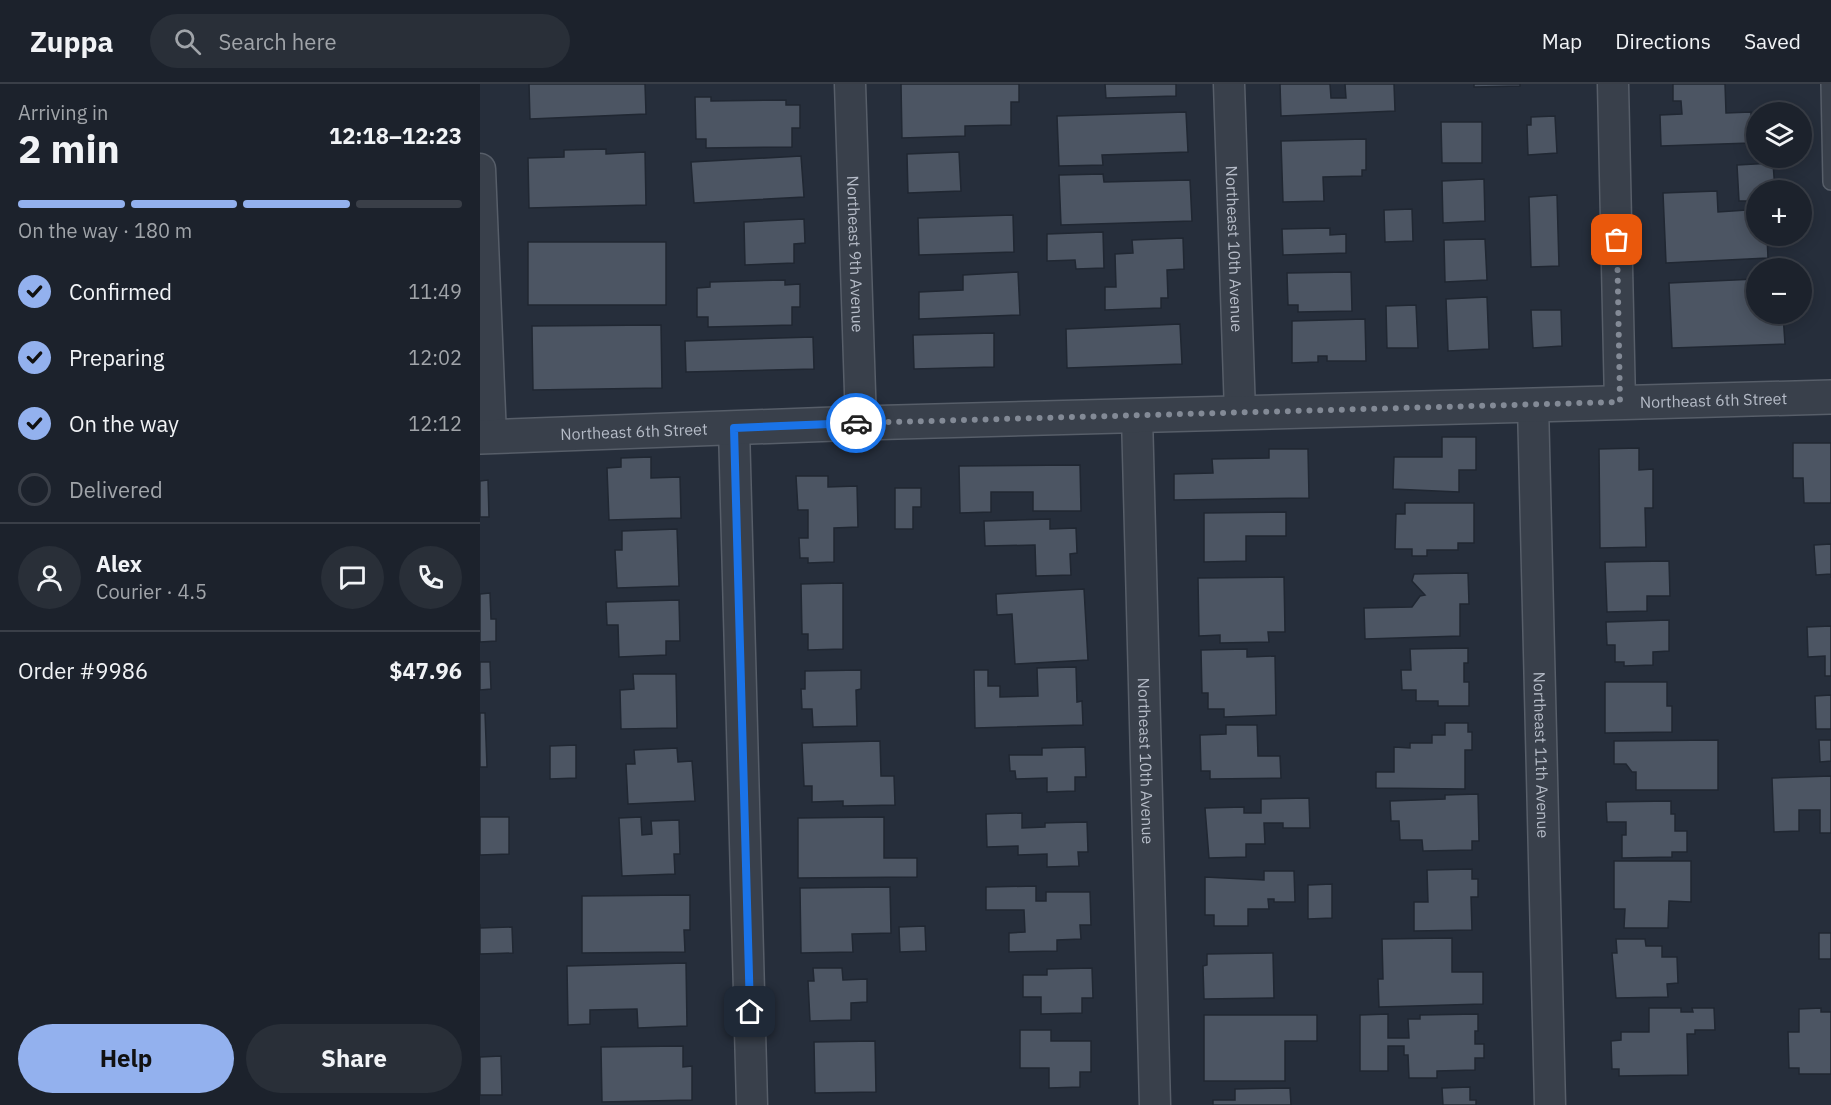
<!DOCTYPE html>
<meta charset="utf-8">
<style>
:root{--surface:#1c222c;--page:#292f38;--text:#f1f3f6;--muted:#a0a4a9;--line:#3a3f48;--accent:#93b1ee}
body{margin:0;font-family:"IBM Plex Sans",sans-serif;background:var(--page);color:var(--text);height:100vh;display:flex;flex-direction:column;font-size:22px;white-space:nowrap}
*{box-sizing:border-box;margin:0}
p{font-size:20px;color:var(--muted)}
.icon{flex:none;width:33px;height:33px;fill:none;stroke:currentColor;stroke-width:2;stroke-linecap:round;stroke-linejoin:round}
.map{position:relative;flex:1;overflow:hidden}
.panel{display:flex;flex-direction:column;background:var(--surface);width:480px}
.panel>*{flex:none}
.controls{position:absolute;left:1266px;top:18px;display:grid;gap:12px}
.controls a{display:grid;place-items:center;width:66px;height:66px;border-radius:50%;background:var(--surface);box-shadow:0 3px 15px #0003,0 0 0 2px var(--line);font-size:30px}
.pin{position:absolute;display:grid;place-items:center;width:51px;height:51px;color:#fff;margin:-26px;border-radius:12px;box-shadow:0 3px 9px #0006}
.courier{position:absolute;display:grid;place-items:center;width:60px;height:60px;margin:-30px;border:4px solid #1a73e8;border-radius:50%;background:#fff;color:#222;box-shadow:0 2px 8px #0007}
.headline em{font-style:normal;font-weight:700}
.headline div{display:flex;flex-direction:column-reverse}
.headline{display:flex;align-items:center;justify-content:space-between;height:102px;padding:0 18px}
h1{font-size:39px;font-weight:700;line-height:45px}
.bar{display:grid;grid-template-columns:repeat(4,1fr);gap:9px 6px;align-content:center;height:72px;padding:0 18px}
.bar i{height:8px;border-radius:4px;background:var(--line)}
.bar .current{background:var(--accent)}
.bar p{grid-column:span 4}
.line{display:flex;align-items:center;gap:15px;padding:0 18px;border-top:2px solid var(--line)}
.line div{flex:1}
.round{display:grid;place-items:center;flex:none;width:63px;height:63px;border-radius:32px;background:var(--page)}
ol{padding:0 18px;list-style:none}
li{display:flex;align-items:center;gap:18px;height:66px}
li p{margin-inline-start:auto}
li .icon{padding:6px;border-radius:50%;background:var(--accent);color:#111;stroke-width:4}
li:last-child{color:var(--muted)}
li i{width:33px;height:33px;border:3px solid var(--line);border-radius:50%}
.cta{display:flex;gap:12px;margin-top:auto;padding:12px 18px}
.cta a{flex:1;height:69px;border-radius:36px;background:var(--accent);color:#111;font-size:24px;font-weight:700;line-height:69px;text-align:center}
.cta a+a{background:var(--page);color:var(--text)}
header{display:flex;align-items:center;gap:36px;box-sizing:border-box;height:84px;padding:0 30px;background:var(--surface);border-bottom:2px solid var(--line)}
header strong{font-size:28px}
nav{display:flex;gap:33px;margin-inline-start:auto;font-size:21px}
.search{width:420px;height:54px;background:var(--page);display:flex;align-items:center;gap:15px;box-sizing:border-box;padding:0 21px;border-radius:33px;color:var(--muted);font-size:22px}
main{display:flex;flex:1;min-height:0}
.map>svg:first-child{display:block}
</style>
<header>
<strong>Zuppa</strong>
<div class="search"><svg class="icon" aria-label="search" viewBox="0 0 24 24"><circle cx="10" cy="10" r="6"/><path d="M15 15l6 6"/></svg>Search here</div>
<nav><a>Map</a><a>Directions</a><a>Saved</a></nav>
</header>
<main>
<section class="panel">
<div class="headline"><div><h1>2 min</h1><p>Arriving in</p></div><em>12:18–12:23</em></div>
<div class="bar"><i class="current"></i><i class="current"></i><i class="current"></i><i></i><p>On the way · 180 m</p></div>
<ol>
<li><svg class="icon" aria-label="check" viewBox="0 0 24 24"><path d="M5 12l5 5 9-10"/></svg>Confirmed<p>11:49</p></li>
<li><svg class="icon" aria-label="check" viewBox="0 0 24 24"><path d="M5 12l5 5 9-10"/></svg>Preparing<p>12:02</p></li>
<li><svg class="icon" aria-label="check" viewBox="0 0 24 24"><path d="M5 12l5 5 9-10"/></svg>On the way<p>12:12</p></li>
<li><i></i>Delivered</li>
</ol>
<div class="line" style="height:108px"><a class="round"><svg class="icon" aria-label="person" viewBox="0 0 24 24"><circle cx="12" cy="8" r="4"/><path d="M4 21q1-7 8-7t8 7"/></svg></a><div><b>Alex</b><p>Courier · 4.5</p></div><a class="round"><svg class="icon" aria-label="chat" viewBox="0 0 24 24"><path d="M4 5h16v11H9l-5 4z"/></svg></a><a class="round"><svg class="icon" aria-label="phone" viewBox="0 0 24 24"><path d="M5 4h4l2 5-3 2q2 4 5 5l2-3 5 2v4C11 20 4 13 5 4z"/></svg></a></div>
<div class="line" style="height:78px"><div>Order #9986</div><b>$47.96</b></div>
<div class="cta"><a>Help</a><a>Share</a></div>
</section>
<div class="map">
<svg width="1351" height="1021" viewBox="0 0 1351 1021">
<rect width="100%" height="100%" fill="#262e3b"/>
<path fill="#4c5563" stroke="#202732" stroke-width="1.5" d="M49 0H165L166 30 50 35Z
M421 0H539V18H531V41L485 42V52L422 54Z
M625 0H696V12L626 14Z
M800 0H850L851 14H866L865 0H914L915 27 801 32Z
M994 0H1040V2L994 3Z
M1193 0H1245L1246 29 1271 28V59L1181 62 1180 31 1202 30 1201 17H1193Z
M215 13H231V17L306 16V21H320V44H312V63L226 64V55H216Z
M706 28 708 68 622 71 623 81 579 82 577 32Z
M1075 32 1077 69 1048 71 1047 41H1051V33Z
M961 38H1002V79H962Z
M886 55V86H882V92L843 93 844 117 803 118 801 57Z
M126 65V70L165 68 166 121 49 124 48 74 84 73V66Z
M479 68 481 107 428 109 427 70Z
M321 72 324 113 214 119 211 78Z
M1293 79 1295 106H1276V152H1287L1288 174 1186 179 1183 109 1237 107 1238 128 1267 126 1268 139H1274L1273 117H1259L1257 81Z
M623 90 624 98 710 96 712 137 581 141 579 91Z
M1004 95 1005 137 963 139 962 97Z
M1077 111 1079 182 1051 183 1049 113Z
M932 125 933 157 905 158 904 126Z
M533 131 534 168 439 171 438 134Z
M324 135 325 159 314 160V179L265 181 264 138Z
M850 144V151L866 150V169L803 171 802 145Z
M623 148 624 184 596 185 595 176 567 177V150Z
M703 154 704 185 687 186 688 214H681V224L625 226V203H636L635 170 653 169 652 156Z
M1005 155 1007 196 965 198 964 156Z
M48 158H186V221H48Z
M538 188 540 231 439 235V208L483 206V191Z
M871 188 872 227 818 228V221H808L807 189Z
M1276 195V230H1303L1305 260 1192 264 1189 199Z
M305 196V201L320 200V223H312V241L228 243V233H217V204L230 203V198Z
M1007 213 1009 265 968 267 966 215Z
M936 221 938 264H907L906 222Z
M1051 226H1081L1082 262 1053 264Z
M885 235 886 277H847V272H838V278L812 279V237Z
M700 240 702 280 587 284 586 245Z
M181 241 182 304 53 306 52 242Z
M514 249V283L434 285 433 251Z
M333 253 334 285 206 288 205 257Z
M962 353H996V386H979V408L913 405 914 373H962Z
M1313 359H1351V419H1324L1323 394H1313Z
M1159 364V386L1173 385V424H1165L1166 463 1120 464 1119 365Z
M789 365H828L829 414 694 416V390L733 389 732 375 789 374Z
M171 373V394L200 393 201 434 129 436 127 384 141 383V374Z
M600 381 601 427H553V408H511V428L480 429 479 382Z
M316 392H348V403L377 402 378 443 354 444V478L328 479V474H320L319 454H328V426H318Z
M8 396 9 433H0V397Z
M415 404H441V423H433V445H415Z
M925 419H994V459H978V466H947V472H932V465H915L916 430H925Z
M806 428V452H766V477L724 478V429Z
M570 435V445L596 444 597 469 590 470 591 491 556 492 555 461 505 462 504 437Z
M197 445 199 502 137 504 135 466H142V447Z
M1351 460V494V490L1336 491 1334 461Z
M1189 477 1190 512H1167V527L1127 528 1125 478Z
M988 489 989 520H980V552L885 555 884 524 932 523 940 512 945 511 932 497 934 490Z
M804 493 805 548H788L789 558 740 559V551L719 552 718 494Z
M363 499V565L328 566V550H322L321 500Z
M604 505 608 576 535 580 532 530 517 531 516 510Z
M10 509 11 535H16V557L0 558V510Z
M199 516 200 557H186V571L139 573 138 541H127L126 518Z
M1189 536V567L1173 568V581L1144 582V578H1135V561H1127L1126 538Z
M1351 542V592H1345V572L1328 573 1327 543Z
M988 564V579H984V598H989V622H958V617H936V606H922L921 586H931L930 565Z
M767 565V573L795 572 796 631 744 633V625H728V609H722L721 566Z
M0 578H10L11 605 0 606Z
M596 583 597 618 602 617 603 641 495 644 494 586H508V602H520V613L558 612 557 584Z
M381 586V605L376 606 377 642 333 643 332 625H322L321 605H325V587Z
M153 590H196L197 644 141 645 140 606 154 605Z
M1125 598H1187V622H1192V648L1125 649Z
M1351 611V645H1336L1335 612Z
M0 629H5L7 683H0Z
M965 639H988V648H992V666H985V705L896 704V688H914V663L930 664V659H952V651H965Z
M746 641H777L778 672H800L801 694 730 695V687H721L720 651 746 650Z
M1238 656V706H1156V688H1152L1146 680H1134V657Z
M1339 656H1351V677L1340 678Z
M400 657 401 692H414L415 721 363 722V717L332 718V702H324L322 659Z
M96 661V694L70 695V662Z
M605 663 606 693H595V707L567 708V694L536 695 535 687H530L529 671H562V664Z
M197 664 198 678 212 677 215 717 148 720 146 680H155L154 666Z
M1351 692V749H1340V726H1319V747L1294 748 1292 694Z
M998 710 999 757H992V766L943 767 942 756H920L919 737H911L910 717 965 715V711Z
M829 714 830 744H803V739H784L785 760H766V773L729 774 725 724 764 723V729H781V715Z
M1191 717V730H1195V747H1207V768H1192V773L1142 774V751H1146V738H1127L1126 718Z
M542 729V744L565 743V739L607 738 608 768H598L599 782 567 783V770L538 771V762L507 763 506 730Z
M0 733H29V770L0 771Z
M161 733 162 751 172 750 171 737 199 736 200 770H194L195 790 142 792 139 734Z
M404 733V774H437V793L318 794V734Z
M1134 777H1211V818L1189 817 1188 844H1144L1145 825H1134Z
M992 785V795H998V813H991L992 846 934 847V818H948L947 786Z
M784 787H814L815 818H794V815H788L789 825H768V842H734V831H725V793L784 796Z
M852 800V834L828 835V801Z
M556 802V817H566V808H610L611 841H600L601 855 577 856V867L529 868V849L545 848 544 826H506V803Z
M410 803 411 849 372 850 373 868 321 869 320 804Z
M210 811V846H204L205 868 102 869V812Z
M0 840V844L32 843 33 869 0 870Z
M445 842 446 867 420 868 419 843Z
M1339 849H1351V875H1339Z
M972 854V888H1003V920L899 923 898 895H903L902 855Z
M1136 855H1165L1166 862H1182V873H1197L1198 899 1187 900 1188 913 1136 914 1132 869H1137Z
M793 869 794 914 724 915 723 882 727 881V870Z
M206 879 207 942 158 944 157 925 110 926V940L88 941 87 882Z
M333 884H362L363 896 387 895V918L371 919V936L330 937 328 897H334Z
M612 884 613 914H602V929L561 930V913H543V891H567V885Z
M1169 924H1201V928H1213L1212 924H1234L1235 946H1215V950H1207L1208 991 1139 992V985H1132L1131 957 1141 956V948H1169Z
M1341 924V928H1351V990H1319V984H1309L1308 948H1319V925Z
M908 930V954H929L928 935H940V931L998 930V947H995V960H1004V974H995V986L957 987V994H929L928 971H924V962H908V987H880V931Z
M724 931H837V957H805V997H724Z
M540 946H571V957H611V988H600V1003L569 1004V984H540Z
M395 957 396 1008 335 1009 334 958Z
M203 962V983L212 982V1016L122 1018 121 963Z
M21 972 22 1011H0V973Z
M990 1003V1016H996V1021H963L962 1004Z
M810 1004 811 1021H733V1016H755V1005Z"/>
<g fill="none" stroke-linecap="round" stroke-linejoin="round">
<defs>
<path id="service" d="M1349 0 1351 98"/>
<g id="minor">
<path id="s1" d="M370 0 381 339"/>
<path id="s2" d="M749 0 760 329"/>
<path d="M1133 0 1140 319"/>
<path d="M0 85 11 353"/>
<path id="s3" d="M1053 321 1070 1021"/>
<path id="s4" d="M657 332 675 1021"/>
<path d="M254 344 272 1021"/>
</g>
<g id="tertiary">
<path id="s5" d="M0 353 381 339 1351 313"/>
</g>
</defs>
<use href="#service" stroke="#575e69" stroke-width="18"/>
<use href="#minor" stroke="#575e69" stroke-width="33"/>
<use href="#tertiary" stroke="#575e69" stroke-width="36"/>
<use href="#service" stroke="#39404b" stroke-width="15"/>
<use href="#minor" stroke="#39404b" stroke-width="30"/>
<use href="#tertiary" stroke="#39404b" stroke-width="33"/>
</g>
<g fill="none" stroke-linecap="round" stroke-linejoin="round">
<path stroke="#838a96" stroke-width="6" stroke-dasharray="0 10.8" d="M376 339 1140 318 1137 156"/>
<path stroke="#1a73e8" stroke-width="8" d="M270 928 254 344 376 339"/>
</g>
<g text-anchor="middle" stroke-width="4.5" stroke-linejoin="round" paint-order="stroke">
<g font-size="16" fill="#b5bbc7" stroke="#1e2530">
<text dy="6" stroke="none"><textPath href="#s2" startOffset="165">Northeast 10th Avenue</textPath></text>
<text dy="6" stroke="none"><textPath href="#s1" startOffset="170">Northeast 9th Avenue</textPath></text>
<text dy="6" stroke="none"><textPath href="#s5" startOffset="1234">Northeast 6th Street</textPath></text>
<text dy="6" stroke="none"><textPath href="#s5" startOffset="154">Northeast 6th Street</textPath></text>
<text dy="6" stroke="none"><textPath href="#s3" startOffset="350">Northeast 11th Avenue</textPath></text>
<text dy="6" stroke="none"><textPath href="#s4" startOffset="345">Northeast 10th Avenue</textPath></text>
</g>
</g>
</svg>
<div class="controls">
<a><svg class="icon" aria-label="layers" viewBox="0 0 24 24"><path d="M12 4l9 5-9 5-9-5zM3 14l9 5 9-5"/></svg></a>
<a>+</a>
<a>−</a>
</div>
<div class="pin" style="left:1137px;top:156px;background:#ea580c"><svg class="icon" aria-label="bag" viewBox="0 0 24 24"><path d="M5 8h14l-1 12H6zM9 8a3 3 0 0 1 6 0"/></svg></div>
<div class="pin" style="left:270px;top:928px;background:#1f2937"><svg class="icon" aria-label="home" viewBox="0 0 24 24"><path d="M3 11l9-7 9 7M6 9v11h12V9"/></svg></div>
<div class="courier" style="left:376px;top:339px"><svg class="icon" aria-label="car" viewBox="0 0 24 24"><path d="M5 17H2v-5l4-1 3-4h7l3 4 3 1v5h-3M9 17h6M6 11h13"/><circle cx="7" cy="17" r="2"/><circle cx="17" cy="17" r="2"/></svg></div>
</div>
</main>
